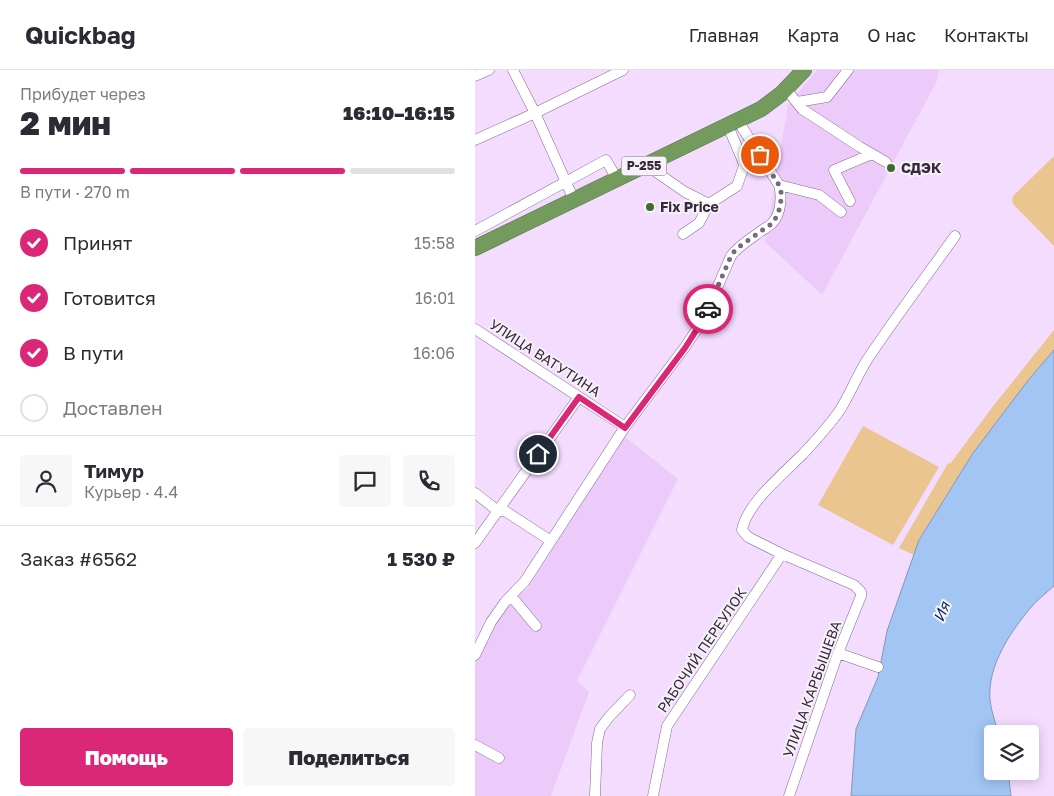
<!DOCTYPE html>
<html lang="ru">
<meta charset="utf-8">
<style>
:root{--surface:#fff;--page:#f7f7f7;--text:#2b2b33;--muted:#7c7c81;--line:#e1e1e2;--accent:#db2777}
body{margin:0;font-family:"Golos Text",sans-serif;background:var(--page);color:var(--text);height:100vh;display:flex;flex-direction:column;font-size:19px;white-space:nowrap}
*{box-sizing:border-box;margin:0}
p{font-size:16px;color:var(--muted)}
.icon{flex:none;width:28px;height:28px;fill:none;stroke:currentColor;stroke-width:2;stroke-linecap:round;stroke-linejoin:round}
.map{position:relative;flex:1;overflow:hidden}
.drawer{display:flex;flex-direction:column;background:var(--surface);width:475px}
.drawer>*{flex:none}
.tools{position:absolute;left:509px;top:655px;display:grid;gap:10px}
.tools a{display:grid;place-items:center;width:55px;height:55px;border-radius:5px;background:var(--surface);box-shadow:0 2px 12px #0003;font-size:25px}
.pin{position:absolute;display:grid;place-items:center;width:42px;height:42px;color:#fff;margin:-21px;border:2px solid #fff;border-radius:50%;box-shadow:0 1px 5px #0007}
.courier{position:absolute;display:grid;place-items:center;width:50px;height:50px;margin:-25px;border:4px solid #db2777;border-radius:50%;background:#fff;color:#222;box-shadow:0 1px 6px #0007}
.headline em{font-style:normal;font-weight:800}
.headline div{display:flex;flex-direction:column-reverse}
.headline{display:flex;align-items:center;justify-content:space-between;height:85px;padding:0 20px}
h1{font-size:32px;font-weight:800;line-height:38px}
.bar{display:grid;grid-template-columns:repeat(4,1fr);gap:8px 5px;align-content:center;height:60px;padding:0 20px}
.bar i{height:6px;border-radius:4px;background:var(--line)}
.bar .active{background:var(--accent)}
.bar p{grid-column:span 4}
.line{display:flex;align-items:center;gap:12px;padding:0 20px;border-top:1px solid var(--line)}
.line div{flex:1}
.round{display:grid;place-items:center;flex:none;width:52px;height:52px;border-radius:5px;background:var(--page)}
ol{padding:0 20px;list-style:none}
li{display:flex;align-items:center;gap:15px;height:55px}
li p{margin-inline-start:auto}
li .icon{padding:5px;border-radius:50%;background:var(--accent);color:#fff;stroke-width:4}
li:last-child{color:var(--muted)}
li i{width:28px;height:28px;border:2px solid var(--line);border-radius:50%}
.button{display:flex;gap:10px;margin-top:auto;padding:10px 20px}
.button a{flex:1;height:58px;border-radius:5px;background:var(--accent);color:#fff;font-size:20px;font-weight:800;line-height:58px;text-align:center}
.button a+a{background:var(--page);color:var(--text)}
header{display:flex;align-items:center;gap:30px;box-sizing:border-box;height:70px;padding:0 25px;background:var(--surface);border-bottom:1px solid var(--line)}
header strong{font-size:24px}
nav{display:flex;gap:28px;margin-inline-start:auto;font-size:18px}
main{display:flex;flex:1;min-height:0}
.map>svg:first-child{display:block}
</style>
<header>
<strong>Quickbag</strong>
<nav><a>Главная</a><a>Карта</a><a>О нас</a><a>Контакты</a></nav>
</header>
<main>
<section class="drawer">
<div class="headline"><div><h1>2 мин</h1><p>Прибудет через</p></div><em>16:10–16:15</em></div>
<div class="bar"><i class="active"></i><i class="active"></i><i class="active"></i><i></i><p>В пути · 270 m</p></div>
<ol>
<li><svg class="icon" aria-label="check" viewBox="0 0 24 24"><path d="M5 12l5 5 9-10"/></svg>Принят<p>15:58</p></li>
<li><svg class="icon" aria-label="check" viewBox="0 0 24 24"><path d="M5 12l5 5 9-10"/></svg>Готовится<p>16:01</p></li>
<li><svg class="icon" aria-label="check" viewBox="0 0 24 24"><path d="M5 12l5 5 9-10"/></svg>В пути<p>16:06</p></li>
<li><i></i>Доставлен</li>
</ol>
<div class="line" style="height:90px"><a class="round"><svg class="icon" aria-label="person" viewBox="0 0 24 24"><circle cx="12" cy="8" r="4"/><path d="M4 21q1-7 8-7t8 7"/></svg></a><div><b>Тимур</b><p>Курьер · 4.4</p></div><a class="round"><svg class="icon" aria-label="chat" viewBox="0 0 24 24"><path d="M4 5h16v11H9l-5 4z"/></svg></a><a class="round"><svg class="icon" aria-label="phone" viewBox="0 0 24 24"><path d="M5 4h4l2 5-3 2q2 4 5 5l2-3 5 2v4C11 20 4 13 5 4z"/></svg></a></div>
<div class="line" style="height:65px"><div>Заказ #6562</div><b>1 530 ₽</b></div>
<div class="button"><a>Помощь</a><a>Поделиться</a></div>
</section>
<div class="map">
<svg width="579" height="726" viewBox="0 0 579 726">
<rect width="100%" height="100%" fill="#f4dcfe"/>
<path fill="#eccbfb" d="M342 0H464L462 11 347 225 290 172 313 35Z
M149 366 203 409 102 611 114 622 76 726H0V587L29 537 53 518Z"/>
<path fill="#ebc590" d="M579 86V176L538 134 537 130 538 126Z
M579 260V280L555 308 498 383 444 469 439 485 424 478 473 393 475 394 519 335Z
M388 356 464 397 418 475 343 435Z"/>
<path fill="#a2c5f4" stroke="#8297bc" d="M579 280V516C572 522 565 528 559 534 537 559 512 595 515 630 516 641 521 653 523 664H518V701H533L536 726H376L381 659 403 607 412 561 444 470 498 383 555 308Z"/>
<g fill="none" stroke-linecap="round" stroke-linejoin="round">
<defs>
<path id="minor" d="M38 0 60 43 99 130
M0 6 14 0
M313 18 315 24 327 39 385 77 411 92
M322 32 352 27 373 0
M0 70 60 43 148 0
M171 95 210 122 234 134 262 116 269 96 267 89 253 56
M304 115 344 125 366 142
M375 131 359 100 397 84
M0 161 131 90 142 109
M208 164 224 153 234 134
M0 259 150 357
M0 423 23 441
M23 441H30L76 471
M0 473 104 327
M36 526 61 556
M363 583 403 597
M0 585 16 552 30 532 50 511 150 357 210 277 224 256 232 241 256 186C264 175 277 168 289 159 292 157 296 155 298 152 306 144 307 125 304 115L263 51
M0 675 24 688
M120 726 122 673 125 659 134 647 155 625
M178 726 192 656 307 484
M314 726 363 583 386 526V522L379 515 307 484 273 467 267 460C272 433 309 403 328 384 341 370 354 356 365 340 375 324 382 306 392 290 420 248 451 207 480 166"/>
<path id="highway" d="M0 178 286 39 306 24 329 0"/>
</defs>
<use href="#minor" stroke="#856b90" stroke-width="11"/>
<use href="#highway" stroke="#5d7451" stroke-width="16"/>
<use href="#minor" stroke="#fff" stroke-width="10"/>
<use href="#highway" stroke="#729b5d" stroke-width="15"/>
</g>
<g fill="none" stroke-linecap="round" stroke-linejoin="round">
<path stroke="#79697f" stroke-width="5" stroke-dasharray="0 9" d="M233 239 256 186 261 179 299 152 304 140 306 130V121L304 115 285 85"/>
<path stroke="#db2777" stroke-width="6" d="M63 384 104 327 150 358 210 278 224 256 233 239"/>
</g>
<g fill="#406a27" stroke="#f7f1f9" stroke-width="2">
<circle cx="416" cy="98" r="5"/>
<circle cx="175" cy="137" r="5"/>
</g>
<g text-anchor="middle" stroke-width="4" stroke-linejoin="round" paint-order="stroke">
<rect fill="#f7f1f9" stroke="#716674" stroke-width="1" x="146.5" y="86.5" width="45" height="19" rx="4"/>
<g font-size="12" font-weight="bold" fill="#372b3b">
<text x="169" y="100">Р-255</text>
</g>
<g font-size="14" font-weight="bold" fill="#372b3b" stroke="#f7f1f9" text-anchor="start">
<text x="426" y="103">СДЭК</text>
<text x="185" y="142">Fix Price</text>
</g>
<g font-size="14" fill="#372b3b" stroke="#f7f1f9">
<text transform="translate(70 288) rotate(33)" y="5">УЛИЦА ВАТУТИНА</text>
<text transform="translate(227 580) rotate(-56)" y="5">РАБОЧИЙ ПЕРЕУЛОК</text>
<text transform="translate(337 619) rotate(-70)" y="5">УЛИЦА КАРБЫШЕВА</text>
</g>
<g font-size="15" font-style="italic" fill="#012d5f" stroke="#f7f1f9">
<text transform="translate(467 542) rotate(-69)" y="5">Ия</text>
</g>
</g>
</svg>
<div class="tools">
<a><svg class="icon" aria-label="layers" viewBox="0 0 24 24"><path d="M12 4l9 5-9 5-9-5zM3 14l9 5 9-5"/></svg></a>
</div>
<div class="pin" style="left:285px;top:85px;background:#ea580c"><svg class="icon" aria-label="bag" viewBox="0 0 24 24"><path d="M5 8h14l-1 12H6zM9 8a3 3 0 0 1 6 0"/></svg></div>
<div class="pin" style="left:63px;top:384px;background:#1f2937"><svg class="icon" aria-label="home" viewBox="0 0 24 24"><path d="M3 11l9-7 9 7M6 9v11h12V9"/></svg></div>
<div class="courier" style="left:233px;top:239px"><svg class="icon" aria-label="car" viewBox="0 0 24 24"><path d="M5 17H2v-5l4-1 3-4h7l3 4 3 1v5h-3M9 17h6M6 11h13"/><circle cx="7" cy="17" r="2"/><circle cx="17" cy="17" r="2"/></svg></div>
</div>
</main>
